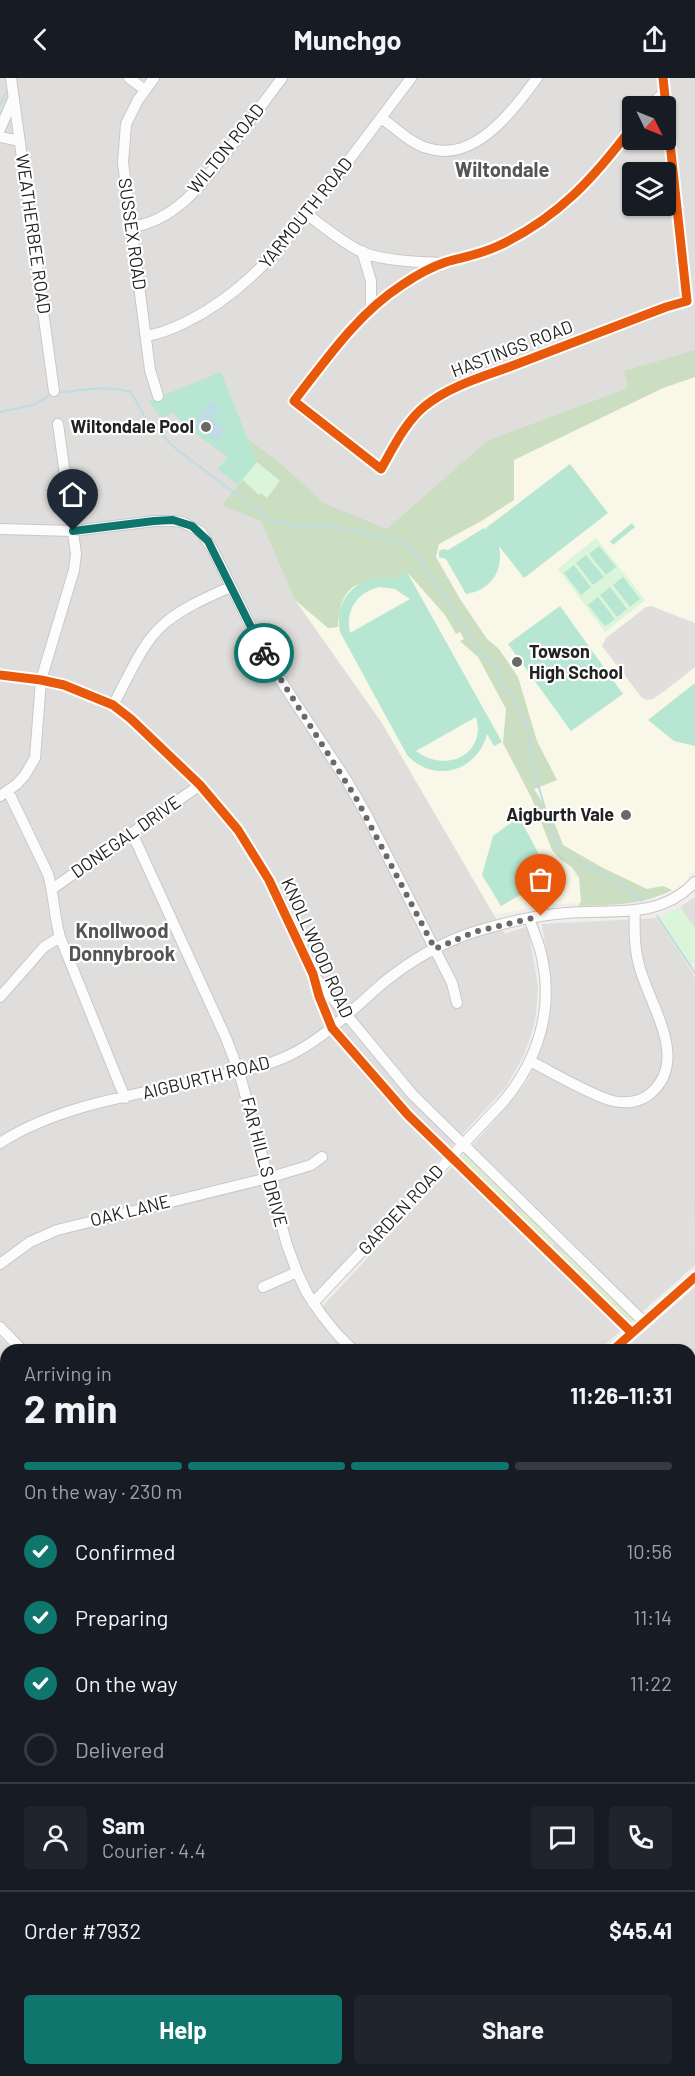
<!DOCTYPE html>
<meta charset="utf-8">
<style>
:root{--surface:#171b24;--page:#20242c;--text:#f1f3f6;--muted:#9ea1a6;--line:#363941;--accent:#0f766e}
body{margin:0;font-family:Barlow,sans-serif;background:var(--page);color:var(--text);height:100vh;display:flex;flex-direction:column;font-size:22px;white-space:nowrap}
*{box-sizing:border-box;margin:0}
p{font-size:20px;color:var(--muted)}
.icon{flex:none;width:33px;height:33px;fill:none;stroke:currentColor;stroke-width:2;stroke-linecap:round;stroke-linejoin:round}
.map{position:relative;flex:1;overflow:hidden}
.sheet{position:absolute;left:0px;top:1266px;width:696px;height:732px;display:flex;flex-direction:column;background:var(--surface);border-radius:18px 18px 0 0;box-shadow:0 2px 4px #0004}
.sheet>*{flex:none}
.needle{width:39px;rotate:133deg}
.controls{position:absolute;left:622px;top:18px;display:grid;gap:12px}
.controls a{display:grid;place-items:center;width:54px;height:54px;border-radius:6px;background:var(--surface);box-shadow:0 2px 4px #0004;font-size:30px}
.pin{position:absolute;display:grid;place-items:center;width:51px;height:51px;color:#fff;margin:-62px -26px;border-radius:50% 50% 50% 0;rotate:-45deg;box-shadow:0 0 6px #0007}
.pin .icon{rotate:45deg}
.courier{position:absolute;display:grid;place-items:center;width:60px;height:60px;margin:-30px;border:4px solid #0f766e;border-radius:50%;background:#fff;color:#222;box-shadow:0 2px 8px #0007}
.head em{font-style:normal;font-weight:700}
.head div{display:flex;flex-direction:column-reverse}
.head{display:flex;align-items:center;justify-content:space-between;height:102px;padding:0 24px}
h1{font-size:39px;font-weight:700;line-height:45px}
.bar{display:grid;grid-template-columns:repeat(4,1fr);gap:9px 6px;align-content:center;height:72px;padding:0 24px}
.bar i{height:8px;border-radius:4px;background:var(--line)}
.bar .on{background:var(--accent)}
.bar p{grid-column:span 4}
.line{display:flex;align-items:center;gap:15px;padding:0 24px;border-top:2px solid var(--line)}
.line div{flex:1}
.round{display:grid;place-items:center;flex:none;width:63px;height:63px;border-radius:6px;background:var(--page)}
ol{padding:0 24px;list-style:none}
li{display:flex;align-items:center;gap:18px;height:66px}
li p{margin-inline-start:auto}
li .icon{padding:6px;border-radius:50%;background:var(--accent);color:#fff;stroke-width:4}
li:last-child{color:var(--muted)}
li i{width:33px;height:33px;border:3px solid var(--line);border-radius:50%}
.button{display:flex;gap:12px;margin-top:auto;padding:12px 24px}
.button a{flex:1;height:69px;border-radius:6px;background:var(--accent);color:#fff;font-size:24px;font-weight:700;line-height:69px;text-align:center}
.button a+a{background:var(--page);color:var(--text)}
header{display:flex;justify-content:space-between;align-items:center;height:78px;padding:0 24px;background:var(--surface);font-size:27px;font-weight:700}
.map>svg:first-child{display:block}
</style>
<header><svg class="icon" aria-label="back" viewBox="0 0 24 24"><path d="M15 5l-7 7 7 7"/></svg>Munchgo<svg class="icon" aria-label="share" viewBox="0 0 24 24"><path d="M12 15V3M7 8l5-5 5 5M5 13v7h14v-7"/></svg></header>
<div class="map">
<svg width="695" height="1998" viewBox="0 0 695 1998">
<rect width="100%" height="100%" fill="#f0eeeb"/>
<path fill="#dfdedc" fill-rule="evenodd" d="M0 0H695V288L487 363 514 422 296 522 382 645 505 856 528 848 538 910 536 936 533 951 523 979 505 1010 311 1221 331 1260 321 1230 470 1070 516 1018 526 1004 536 985 550 938 552 910 542 846 657 840 695 899V1187L599 1272H340L333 1266 287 1272H29L0 1242ZM633 28H666V62H633ZM633 94H666V128H633Z
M695 819V851L680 829Z
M695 1209V1324L690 1321V1272H624Z
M0 1259 13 1272H6V1678H0Z
M690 1338 695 1340V1790L690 1795Z
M0 1719H6V1992H387L390 1998H0Z
M690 1808 695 1812V1955L690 1962Z
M395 1992H671L667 1998H397Z"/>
<path fill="#f1e3e1" d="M695 1955V1998H667L671 1992H690V1962Z"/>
<path fill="#ede4e9" d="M333 1265 340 1272H287Z"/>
<path fill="#f8f7e8" d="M695 288V791L683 807 656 821 563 767 553 741 565 781 576 799 592 807 597 824 545 827 494 837 382 645 295 522 514 422 487 363Z"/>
<path fill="#ddeccb" d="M463 1077H465L514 1125 513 1129H510L461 1081Z
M523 1133 555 1163 553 1168H550L519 1139V1134Z
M560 1173H563L631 1238V1242L626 1243 558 1175Z"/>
<path fill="#cbdec1" d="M695 272V299L663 310 514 382V422L483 442 439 466 436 479 460 521 487 561 499 571 518 599 537 663 557 702 534 711 553 741 563 767 603 790 647 811 663 808 672 812C643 827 612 827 579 828L581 823 579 799 572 789 560 781 552 772 532 721 503 665 506 631 478 579 460 563 464 561 460 554 456 556 445 537 407 494 401 502C390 503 367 503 357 507 342 513 338 535 338 549L328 550 295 522 261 443 222 427 257 384 248 361 287 391 323 425 387 451 487 363 628 310 624 293Z"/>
<path fill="#daf5da" d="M257 384 280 403 267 420 261 415 259 417 243 402 238 407Z
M596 460 645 522 605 554 558 491Z
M680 829 695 851V884L689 889 657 840Z"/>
<path fill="#b7e6d2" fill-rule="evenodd" d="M221 294 257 384 238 407C205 380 173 360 149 323Z
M570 386 608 435 524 500 499 468C504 493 491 512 466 516L446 481 439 479V473L443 471 448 472 484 450 487 452 486 450Z
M632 445 635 449 613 467 610 463Z
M599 468 616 489 606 497 589 476Z
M586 477 604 499 593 507 576 485Z
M574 487 591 509 581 517 564 495Z
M407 494 502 664 494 668 487 656C477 694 434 706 407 677L340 554C332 517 365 491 400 502L399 498ZM379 509 395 511 410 521 350 555C345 533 357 514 379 509ZM476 639C487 676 446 696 416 673Z
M623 499 640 521 630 529 613 507Z
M610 509 627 531 617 539 600 517Z
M598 519 615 541 605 548 588 527Z
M560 528 623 616 571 653 508 566Z
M695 605V668L674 663 648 642Z
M519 739 551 799 501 828 482 797 493 758Z"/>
<path fill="#e0dfde" d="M172 334 187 350 228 379 218 391 175 357 161 341Z
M651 528 695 545V589L666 612 653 621 647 622 642 620 602 568 606 560 646 529Z
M605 879 606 913 584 914 583 882Z
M561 931 575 936 577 941 566 967 563 970 547 969 556 933Z
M693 1122 695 1171 672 1191 680 1201 668 1211 652 1193 669 1178 652 1158Z"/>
<path fill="#bfdbe3" d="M210 323 220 330 212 341 226 351 217 363 193 346Z"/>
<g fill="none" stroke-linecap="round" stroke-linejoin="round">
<path stroke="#bfdbe3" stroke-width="2" d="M0 27 6 15
M57 315C82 312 106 307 131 314L146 341 175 370 272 443 298 449 319 448 352 451 391 462 400 463 414 473 484 579 496 588 499 603 516 621 517 633 525 644 529 655 532 686 554 761 560 772 621 807 642 823
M0 334 36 326 51 316
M657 838 695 895"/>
<defs>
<path id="minor" d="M11 0 54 313
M129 0 145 12
M154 0 138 22 126 46 123 85 150 292 158 318
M649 28 665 14
M381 40C396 50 410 65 427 70 475 86 513 32 537 0
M633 48C594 100 558 140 498 168 481 176 464 179 446 184 431 189 415 198 402 207 357 236 326 282 294 323L381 391C393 370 406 343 425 328 451 307 486 298 517 286 566 267 616 248 666 229L687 223 663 0
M0 51 14 19
M0 59 20 63
M307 136C322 148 345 166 362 174 384 183 418 184 442 185
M131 149C179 143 208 98 235 63 251 42 266 21 282 0
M362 173 371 203V231
M146 258C159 256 172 251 184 245 251 213 293 155 337 98 362 65 386 33 411 0
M0 451 73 453 154 443H173L182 444 201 454 213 472 268 583 347 703 366 736 452 905 457 925
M0 597 41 602 64 607 113 627 131 641 200 707 238 752 269 802 313 896 319 918 332 950 408 1037 632 1255
M113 627C128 601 141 565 165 545 184 529 208 519 230 509
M8 713 48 796C54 817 54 838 60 859L125 1020
M0 718 17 706 25 697 35 680 41 602 74 492 76 476 58 346
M132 755 226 960 239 994 287 1167 297 1194 307 1215 321 1236 337 1256 353 1272
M52 811 200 707
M315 899 412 1016 644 1244
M0 919 44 869 60 859
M530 983C554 995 588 1016 613 1023 626 1026 641 1024 651 1015 690 981 649 927 639 887 634 869 634 851 635 833
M0 1065C60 1026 142 1016 211 1000 238 994 265 989 290 977 326 959 353 931 383 905 410 883 440 865 474 854 503 845 536 837 567 835 614 831 659 842 695 804
M0 1186 30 1164 57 1152 268 1100 311 1087 322 1079
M263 1209 297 1194
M313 1225 503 1024C536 985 553 935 543 885 541 869 534 855 529 840
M0 1249 22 1272
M613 1272 695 1199
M690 1328 695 1330
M690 1352 695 1343
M0 1466 2 1403 6 1387
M0 1534 6 1533
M0 1699H6
M0 1804 6 1803
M690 1820 695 1824
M690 1882 695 1876
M0 1952H6
M276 1992 279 1998
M456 1992 458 1998
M58 1998 61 1992
M605 1998 609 1992"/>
</defs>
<use href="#minor" stroke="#c9c8c7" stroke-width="12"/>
<use href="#minor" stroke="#fdfcfc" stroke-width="10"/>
<defs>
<path id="cycleway" d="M633 48C594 100 558 140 498 168 481 176 464 179 446 184 431 189 415 198 402 207 357 236 326 282 294 323L381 391C393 370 406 343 425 328 451 307 486 298 517 286 566 267 616 248 666 229L687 223 663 0
M0 597 41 602 64 607 113 627 131 641 200 707 238 752 269 802 313 896 319 918 332 950 408 1037 632 1255
M613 1272 695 1199"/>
</defs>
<use href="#cycleway" stroke="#fff" stroke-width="13"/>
<use href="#cycleway" stroke="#e8590c" stroke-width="9"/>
</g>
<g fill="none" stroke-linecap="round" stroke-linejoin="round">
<path stroke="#6a6968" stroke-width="6" stroke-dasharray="0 10.8" d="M264 575 356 720 435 871 474 854 541 838"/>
<path stroke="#0f766e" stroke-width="8" d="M73 453 154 443 173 442 192 448 208 463 264 575"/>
</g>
<g fill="#6a6968" stroke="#fff" stroke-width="2">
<circle cx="206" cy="349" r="6"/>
<circle cx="517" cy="584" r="6"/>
<circle cx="626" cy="737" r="6"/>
</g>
<g text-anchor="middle" stroke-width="4.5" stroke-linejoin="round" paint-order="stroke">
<g font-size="18" fill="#222" stroke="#fff">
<text transform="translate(226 71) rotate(-51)" y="6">WILTON ROAD</text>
<text transform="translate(306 135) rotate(-51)" y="6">YARMOUTH ROAD</text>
<text transform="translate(33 156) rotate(82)" y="6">WEATHERBEE ROAD</text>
<text transform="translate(132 156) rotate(82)" y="6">SUSSEX ROAD</text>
<text transform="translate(512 271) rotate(-21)" y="6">HASTINGS ROAD</text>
<text transform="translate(126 759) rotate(-35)" y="6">DONEGAL DRIVE</text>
<text transform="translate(317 870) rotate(66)" y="6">KNOLLWOOD ROAD</text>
<text transform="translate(206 1000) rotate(-14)" y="6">AIGBURTH ROAD</text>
<text transform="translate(264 1084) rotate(75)" y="6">FAR HILLS DRIVE</text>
<text transform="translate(401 1132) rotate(-47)" y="6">GARDEN ROAD</text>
<text transform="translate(130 1133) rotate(-14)" y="6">OAK LANE</text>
</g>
<g font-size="18" font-weight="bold" fill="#222" stroke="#fff" text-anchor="end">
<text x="194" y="355">Wiltondale Pool</text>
<text x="529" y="580" text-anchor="start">Towson<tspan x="529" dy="21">High School</tspan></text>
<text x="614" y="743">Aigburth Vale</text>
</g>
<g font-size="20" font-weight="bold" fill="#555" stroke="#fff">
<text x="502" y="99">Wiltondale</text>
<text x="122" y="860">Knollwood<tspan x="122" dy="23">Donnybrook</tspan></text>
</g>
</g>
</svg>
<div class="controls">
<a><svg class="needle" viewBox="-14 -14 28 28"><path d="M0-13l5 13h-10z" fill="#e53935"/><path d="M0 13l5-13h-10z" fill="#9ea1a6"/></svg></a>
<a><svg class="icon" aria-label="layers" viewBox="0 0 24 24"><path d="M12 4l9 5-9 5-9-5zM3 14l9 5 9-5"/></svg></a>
</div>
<div class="pin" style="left:541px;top:838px;background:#ea580c"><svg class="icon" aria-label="bag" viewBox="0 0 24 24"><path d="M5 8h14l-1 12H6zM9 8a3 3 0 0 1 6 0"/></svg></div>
<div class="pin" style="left:73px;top:453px;background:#1f2937"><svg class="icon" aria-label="home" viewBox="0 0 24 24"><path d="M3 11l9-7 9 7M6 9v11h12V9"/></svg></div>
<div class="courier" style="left:264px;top:575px"><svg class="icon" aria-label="bike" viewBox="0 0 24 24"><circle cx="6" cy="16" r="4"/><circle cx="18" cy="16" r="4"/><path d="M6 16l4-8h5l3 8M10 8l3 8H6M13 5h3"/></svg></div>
<section class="sheet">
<div class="head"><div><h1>2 min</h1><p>Arriving in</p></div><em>11:26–11:31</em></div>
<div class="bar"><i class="on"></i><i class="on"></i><i class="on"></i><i></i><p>On the way · 230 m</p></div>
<ol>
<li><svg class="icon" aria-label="check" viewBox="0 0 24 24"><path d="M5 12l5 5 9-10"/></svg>Confirmed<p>10:56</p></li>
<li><svg class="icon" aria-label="check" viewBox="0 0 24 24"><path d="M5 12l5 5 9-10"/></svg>Preparing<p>11:14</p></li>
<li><svg class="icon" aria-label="check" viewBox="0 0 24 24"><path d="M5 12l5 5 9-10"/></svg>On the way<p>11:22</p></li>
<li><i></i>Delivered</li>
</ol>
<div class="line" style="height:108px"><a class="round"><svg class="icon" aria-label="person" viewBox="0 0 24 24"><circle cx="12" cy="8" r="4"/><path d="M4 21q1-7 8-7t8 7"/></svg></a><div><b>Sam</b><p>Courier · 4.4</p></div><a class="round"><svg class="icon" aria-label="chat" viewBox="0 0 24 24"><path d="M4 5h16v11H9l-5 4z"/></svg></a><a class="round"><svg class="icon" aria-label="phone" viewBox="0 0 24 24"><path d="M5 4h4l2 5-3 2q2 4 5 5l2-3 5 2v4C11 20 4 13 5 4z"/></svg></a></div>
<div class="line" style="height:78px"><div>Order #7932</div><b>$45.41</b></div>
<div class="button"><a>Help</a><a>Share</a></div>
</section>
</div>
